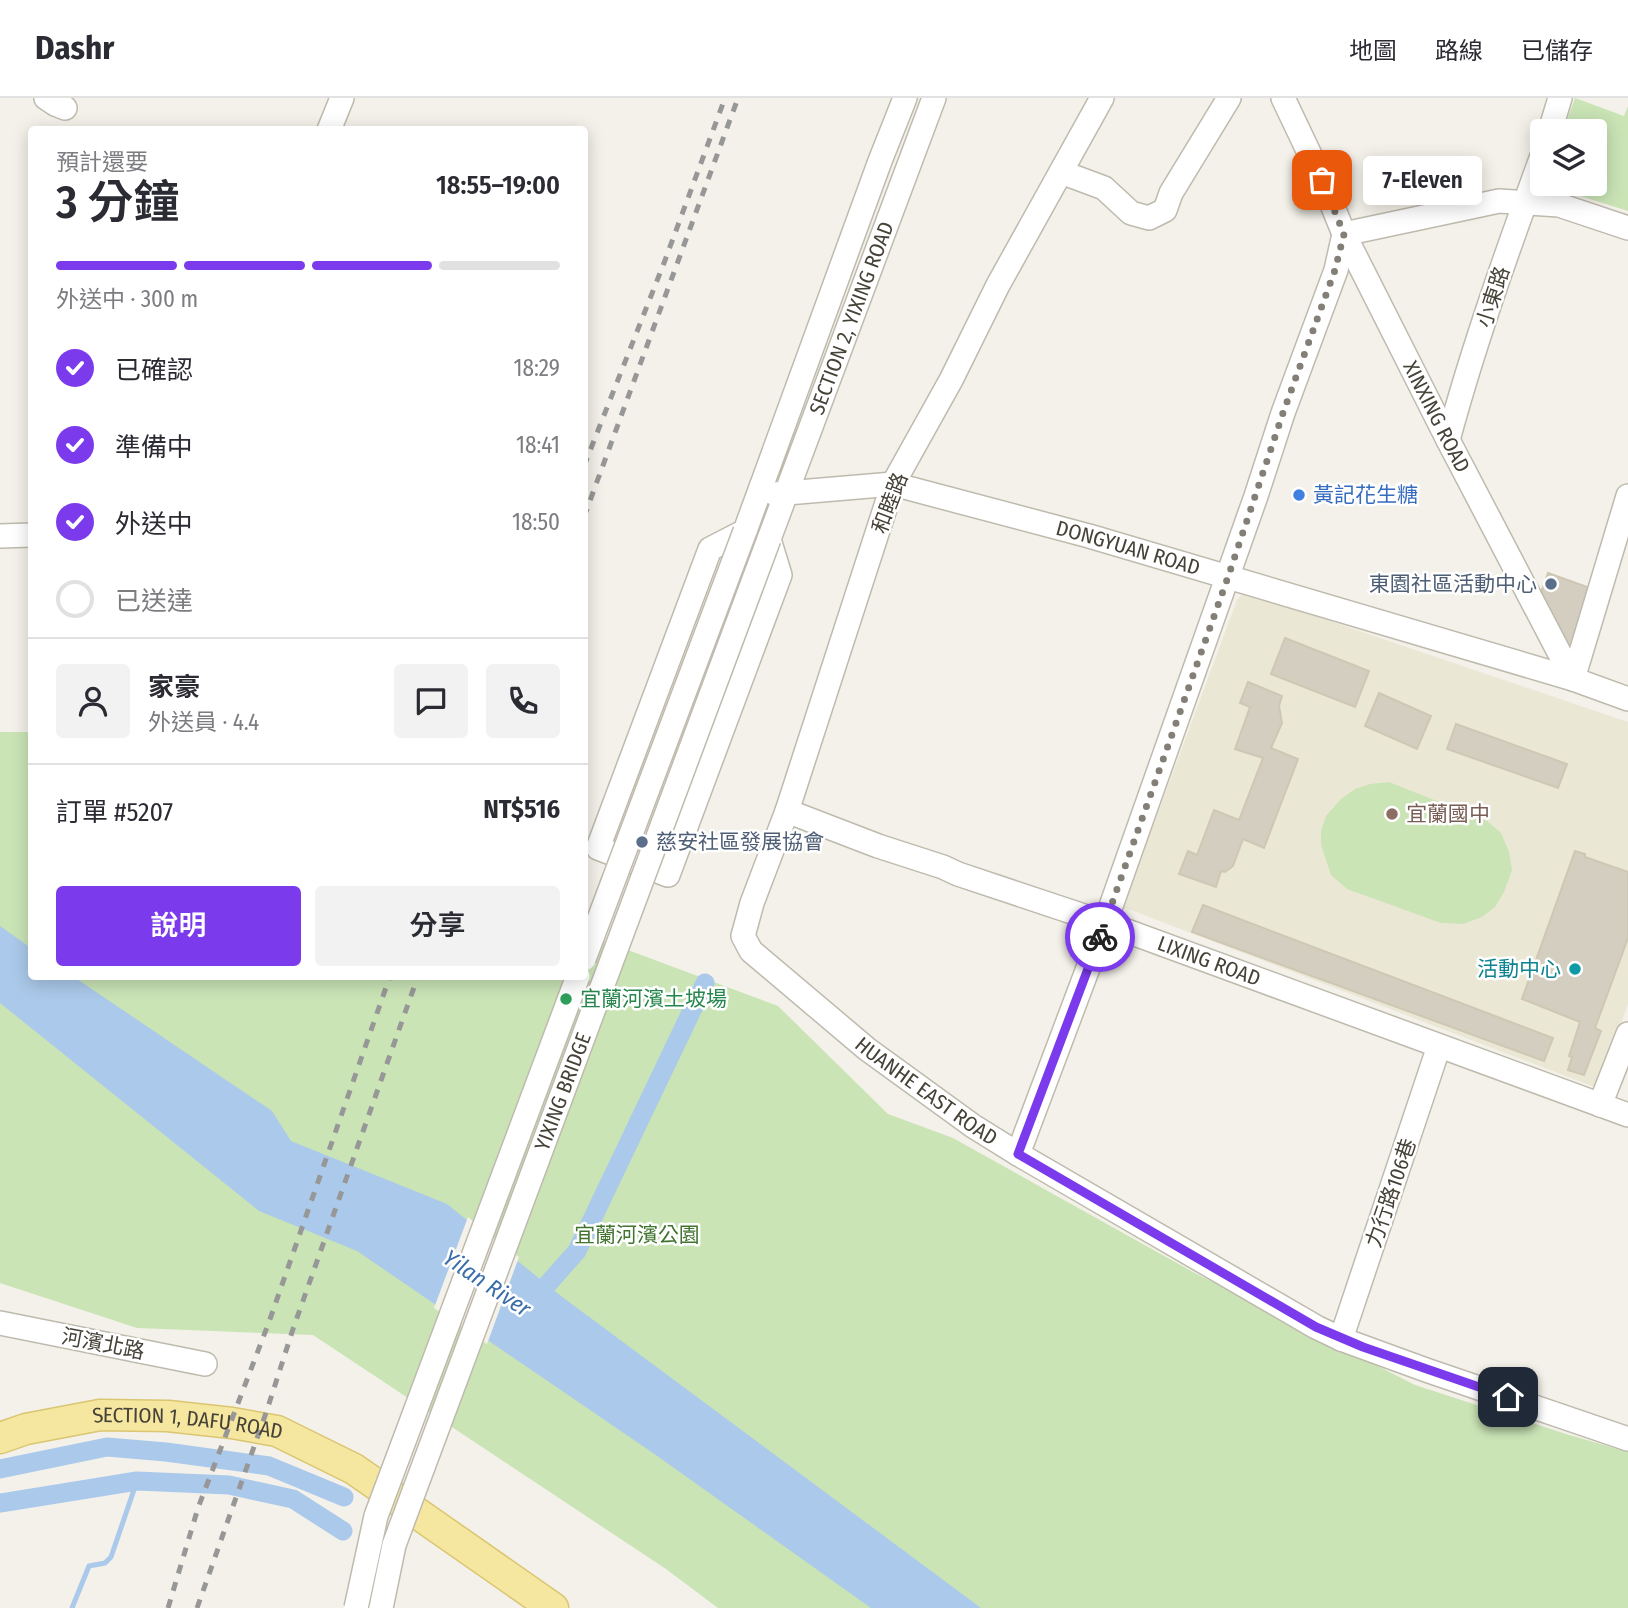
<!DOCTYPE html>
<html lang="zh-TW">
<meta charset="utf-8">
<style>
:root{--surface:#fff;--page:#f2f2f3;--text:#2b2b33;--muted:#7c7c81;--line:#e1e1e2;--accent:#7c3aed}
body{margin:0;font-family:"Fira Sans Condensed","Noto Sans TC",sans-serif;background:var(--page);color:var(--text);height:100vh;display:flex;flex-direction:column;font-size:26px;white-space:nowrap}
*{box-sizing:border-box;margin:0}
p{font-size:23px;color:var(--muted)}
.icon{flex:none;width:38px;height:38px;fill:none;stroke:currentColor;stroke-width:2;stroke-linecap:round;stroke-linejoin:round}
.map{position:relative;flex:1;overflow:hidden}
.side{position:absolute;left:28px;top:28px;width:560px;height:854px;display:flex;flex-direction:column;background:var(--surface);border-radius:7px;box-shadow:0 4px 18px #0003}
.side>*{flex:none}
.tools{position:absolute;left:1530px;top:21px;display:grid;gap:14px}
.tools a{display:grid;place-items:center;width:77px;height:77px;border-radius:7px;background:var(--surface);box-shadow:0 4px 18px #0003;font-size:35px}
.pin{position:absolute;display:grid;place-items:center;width:60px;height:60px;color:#fff;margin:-30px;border-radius:14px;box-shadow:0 4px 10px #0006}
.courier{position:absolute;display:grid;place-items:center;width:70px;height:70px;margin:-35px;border:5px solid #7c3aed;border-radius:50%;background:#fff;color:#222;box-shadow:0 2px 9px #0007}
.bubble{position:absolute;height:49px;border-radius:7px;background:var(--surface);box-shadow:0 4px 18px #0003;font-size:23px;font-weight:600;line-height:49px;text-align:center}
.overview em{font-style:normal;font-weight:600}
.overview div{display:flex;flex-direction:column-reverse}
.overview{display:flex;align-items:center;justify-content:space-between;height:119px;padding:0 28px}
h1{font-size:46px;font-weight:600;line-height:52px}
.bar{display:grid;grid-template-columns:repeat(4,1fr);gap:10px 7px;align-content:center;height:84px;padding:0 28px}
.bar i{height:9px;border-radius:5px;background:var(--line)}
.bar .selected{background:var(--accent)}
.bar p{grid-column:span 4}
.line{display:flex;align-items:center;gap:18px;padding:0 28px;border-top:2px solid var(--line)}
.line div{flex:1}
.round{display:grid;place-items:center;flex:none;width:74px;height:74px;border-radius:7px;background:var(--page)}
ol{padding:0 28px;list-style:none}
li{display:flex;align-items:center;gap:21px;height:77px}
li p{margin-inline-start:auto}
li .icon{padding:7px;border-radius:50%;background:var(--accent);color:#fff;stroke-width:4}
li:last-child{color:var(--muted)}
li i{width:38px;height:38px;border:4px solid var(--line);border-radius:50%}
.button{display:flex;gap:14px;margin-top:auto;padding:14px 28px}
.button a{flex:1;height:80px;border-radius:7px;background:var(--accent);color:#fff;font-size:28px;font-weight:600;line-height:80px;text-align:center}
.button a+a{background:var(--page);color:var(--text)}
header{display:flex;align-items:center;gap:42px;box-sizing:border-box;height:98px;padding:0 35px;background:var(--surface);border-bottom:2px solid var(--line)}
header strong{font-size:33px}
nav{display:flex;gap:38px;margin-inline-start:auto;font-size:24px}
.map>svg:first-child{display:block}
</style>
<header>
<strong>Dashr</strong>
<nav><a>地圖</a><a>路線</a><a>已儲存</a></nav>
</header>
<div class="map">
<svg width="1628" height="1510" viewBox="0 0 1628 1510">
<rect width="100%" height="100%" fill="#f3f1e9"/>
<path fill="#ebe7d5" d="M1244 494 1628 624V906L1597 990 1123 809 1237 502Z"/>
<path fill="#cae4b6" d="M1575 0 1624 18 1628 8V113L1555 90 1552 86H1594V33H1563Z
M0 634H31L32 878H584L585 836 778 908 888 1016 953 1040 1193 1174 1415 1287 1566 1336 1628 1354V1510H718L666 1471 313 1237 137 1230 0 1185Z
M1389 684 1487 723 1501 735 1509 754 1512 772 1504 794 1495 809 1482 819 1463 826 1441 825 1347 791 1331 777 1321 747V733L1326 718 1341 701 1355 691 1370 686Z"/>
<path fill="#abc9ea" d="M0 828 31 850 32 878 74 879 272 1013 291 1043 447 1106 561 1198 981 1510H871L653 1355 357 1153 259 1113 0 905Z"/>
<path fill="#f3f1e9" d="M468 1119 519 1159 487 1246 434 1210Z"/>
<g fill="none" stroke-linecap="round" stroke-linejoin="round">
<path stroke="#abc9ea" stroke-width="5" d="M72 1510 89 1468 105 1465 111 1459 137 1383"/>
<path stroke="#abc9ea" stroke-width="19" d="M531 1205 577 1153 705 885
M0 1371 107 1349 166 1354 269 1368 344 1399
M0 1405 137 1383 229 1387 293 1401 343 1433"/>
</g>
<path fill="#d4cec0" stroke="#cec7b3" stroke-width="2" d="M1548 475 1593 491 1572 555 1540 498Z
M1285 540 1369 573 1355 609 1271 576Z
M1248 584 1282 598 1279 608 1282 625 1271 650 1298 661 1264 750 1243 741 1233 768 1225 774 1221 773 1216 789 1179 776 1188 753 1197 757 1214 712 1239 722 1263 660 1235 651 1250 609 1240 605Z
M1379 595 1431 618 1417 651 1365 628Z
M1456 626 1567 666 1558 690 1447 651Z
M1575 753 1585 756V759L1628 774V840L1595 930 1601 933 1584 977 1568 972 1572 959 1569 958 1580 924 1522 901Z
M1203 807 1553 940 1544 963 1192 834Z"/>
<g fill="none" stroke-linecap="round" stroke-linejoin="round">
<defs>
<g id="minor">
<path d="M46 0 55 6 65 10"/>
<path id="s1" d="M905 0 880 63 745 433 710 451 598 750 668 777 780 477 769 441 934 0"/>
<path id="s2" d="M1102 0 998 187 951 282 893 386 787 713 752 805 743 838 751 853 867 951 973 1028 1018 1056 1316 1229 1341 1241 1426 1272 1628 1341"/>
<path id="s3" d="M1283 0 1322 82 1344 136 1448 342 1573 581 1628 601"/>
<path d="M329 32 342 0"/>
<path d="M1550 33 1560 0"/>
<path d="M1061 74 1104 90 1131 115 1149 120 1165 112 1171 95 1229 0"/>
<path d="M1448 342C1474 246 1508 151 1542 58"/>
<path id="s4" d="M775 396 893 386 1089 438 1573 581 1628 398"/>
<path d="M0 438 32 437"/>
<path id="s5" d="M787 713 878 748 943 769 958 776 1105 825 1628 1017"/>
<path d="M1600 1007 1628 936"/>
<path d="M1018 1056 1105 825 1256 398 1283 315 1336 172 1344 136 1499 103 1559 107 1628 130"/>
<path d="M0 1225 205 1266"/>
<path d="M1341 1241 1439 948"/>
</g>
<g id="major">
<path id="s6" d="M0 1340 26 1331 100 1317 168 1318 232 1325 277 1333 354 1371 553 1510"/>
</g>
</defs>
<use href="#minor" stroke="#bebaad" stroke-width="26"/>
<use href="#major" stroke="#dac671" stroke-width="33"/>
<use href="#minor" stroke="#fff" stroke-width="23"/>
<use href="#major" stroke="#f6e7a0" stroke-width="30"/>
<path stroke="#979797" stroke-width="5" stroke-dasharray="9 9" stroke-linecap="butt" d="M584 368 664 165 725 0
M584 419 738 0
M168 1510 198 1410 269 1224 390 878
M197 1510 267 1312 293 1231 418 878"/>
<defs>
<g id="minor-bridge">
<path d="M584 861 745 433"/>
<path d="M356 1510 376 1418 578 878"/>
<path id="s7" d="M381 1510 394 1447 769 441"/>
</g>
</defs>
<use href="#minor-bridge" stroke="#bebaad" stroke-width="26" stroke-linecap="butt"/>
<use href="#minor-bridge" stroke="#fff" stroke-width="23"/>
</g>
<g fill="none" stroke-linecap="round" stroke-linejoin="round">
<path stroke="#837f76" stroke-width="7" stroke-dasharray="0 12.6" d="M1100 839 1228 479 1283 315 1335 172 1344 136 1322 82"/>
<path stroke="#7c3aed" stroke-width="9" d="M1100 839 1018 1056 1316 1229 1363 1249 1508 1299"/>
</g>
<circle fill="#3f7fe0" stroke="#fff" stroke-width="2.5" cx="1299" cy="397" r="7"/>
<g fill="#5c6f8a" stroke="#fff" stroke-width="2.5">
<circle cx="1551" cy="486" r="7"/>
<circle cx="642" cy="744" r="7"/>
</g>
<circle fill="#8d6e63" stroke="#fff" stroke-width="2.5" cx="1392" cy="716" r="7"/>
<circle fill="#0f9aa8" stroke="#fff" stroke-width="2.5" cx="1575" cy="871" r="7"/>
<circle fill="#2e9e5b" stroke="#fff" stroke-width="2.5" cx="566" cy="901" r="7"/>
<g text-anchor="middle" stroke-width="5" stroke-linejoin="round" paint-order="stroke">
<g font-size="21" fill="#464238" stroke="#fff">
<text transform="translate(1493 199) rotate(-72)" y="7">小東路</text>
<text dy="7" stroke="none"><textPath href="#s1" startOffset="1489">SECTION 2, YIXING ROAD</textPath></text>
<text dy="7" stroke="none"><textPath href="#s3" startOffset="354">XINXING ROAD</textPath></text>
<text transform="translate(890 405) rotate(-69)" y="7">和睦路</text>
<text dy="7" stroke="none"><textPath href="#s4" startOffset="362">DONGYUAN ROAD</textPath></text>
<text dy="7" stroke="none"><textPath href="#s5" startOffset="448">LIXING ROAD</textPath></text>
<text dy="7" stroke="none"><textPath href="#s2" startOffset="1157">HUANHE EAST ROAD</textPath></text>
<text dy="7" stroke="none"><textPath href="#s7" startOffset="548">YIXING BRIDGE</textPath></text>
<text transform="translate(1391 1095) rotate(-71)" y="7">力行路106巷</text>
<text transform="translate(103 1246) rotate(11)" y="7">河濱北路</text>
<text dy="7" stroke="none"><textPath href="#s6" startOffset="191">SECTION 1, DAFU ROAD</textPath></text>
</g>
<g font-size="21" fill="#366cbe" stroke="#fff" text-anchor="start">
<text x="1313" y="404">黃記花生糖</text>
</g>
<g font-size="21" fill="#4e5e75" stroke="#fff" text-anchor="end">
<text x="1537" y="493">東園社區活動中心</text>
<text x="656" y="751" text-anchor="start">慈安社區發展協會</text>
</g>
<g font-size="21" fill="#785e54" stroke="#fff" text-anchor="start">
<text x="1406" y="723">宜蘭國中</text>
</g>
<g font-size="21" fill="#0d838f" stroke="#fff" text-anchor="end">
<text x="1561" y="878">活動中心</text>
</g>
<g font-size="21" fill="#27864d" stroke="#fff" text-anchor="start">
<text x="580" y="908">宜蘭河濱土坡場</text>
</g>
<g font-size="21" fill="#427430" stroke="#fff">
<text x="637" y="1144">宜蘭河濱公園</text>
</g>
<g font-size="23" font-style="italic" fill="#3a6eaa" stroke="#fff">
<text transform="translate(487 1185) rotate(34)" y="8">Yilan River</text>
</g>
</g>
</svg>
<div class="tools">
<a><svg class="icon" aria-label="layers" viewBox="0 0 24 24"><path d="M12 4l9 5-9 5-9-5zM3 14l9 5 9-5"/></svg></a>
</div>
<div class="pin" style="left:1322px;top:82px;background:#ea580c"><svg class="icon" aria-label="bag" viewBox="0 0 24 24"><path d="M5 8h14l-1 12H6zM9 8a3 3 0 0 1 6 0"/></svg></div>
<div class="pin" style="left:1508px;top:1299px;background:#1f2937"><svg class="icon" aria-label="home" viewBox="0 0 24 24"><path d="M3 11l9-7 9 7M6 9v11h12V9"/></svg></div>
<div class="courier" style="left:1100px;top:839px"><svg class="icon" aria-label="bike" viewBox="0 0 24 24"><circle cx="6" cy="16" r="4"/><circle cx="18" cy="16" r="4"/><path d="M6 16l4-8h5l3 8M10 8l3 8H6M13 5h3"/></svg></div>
<div class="bubble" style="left:1363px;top:58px;width:119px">7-Eleven</div>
<section class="side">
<div class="overview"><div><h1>3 分鐘</h1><p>預計還要</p></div><em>18:55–19:00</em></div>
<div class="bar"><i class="selected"></i><i class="selected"></i><i class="selected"></i><i></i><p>外送中 · 300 m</p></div>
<ol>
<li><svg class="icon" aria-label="check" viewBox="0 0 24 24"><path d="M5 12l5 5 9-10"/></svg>已確認<p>18:29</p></li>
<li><svg class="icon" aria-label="check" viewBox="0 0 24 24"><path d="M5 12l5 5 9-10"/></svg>準備中<p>18:41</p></li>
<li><svg class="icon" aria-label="check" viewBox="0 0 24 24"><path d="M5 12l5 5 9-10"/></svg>外送中<p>18:50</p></li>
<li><i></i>已送達</li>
</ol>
<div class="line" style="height:126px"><a class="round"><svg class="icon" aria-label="person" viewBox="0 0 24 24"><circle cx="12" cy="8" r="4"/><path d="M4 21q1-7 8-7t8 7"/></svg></a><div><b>家豪</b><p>外送員 · 4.4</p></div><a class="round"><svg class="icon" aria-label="chat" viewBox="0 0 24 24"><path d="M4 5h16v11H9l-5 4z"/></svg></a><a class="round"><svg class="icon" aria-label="phone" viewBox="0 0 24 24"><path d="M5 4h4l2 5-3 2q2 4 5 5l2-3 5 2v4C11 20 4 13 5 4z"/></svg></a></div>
<div class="line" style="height:91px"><div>訂單 #5207</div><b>NT$516</b></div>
<div class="button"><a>說明</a><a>分享</a></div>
</section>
</div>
